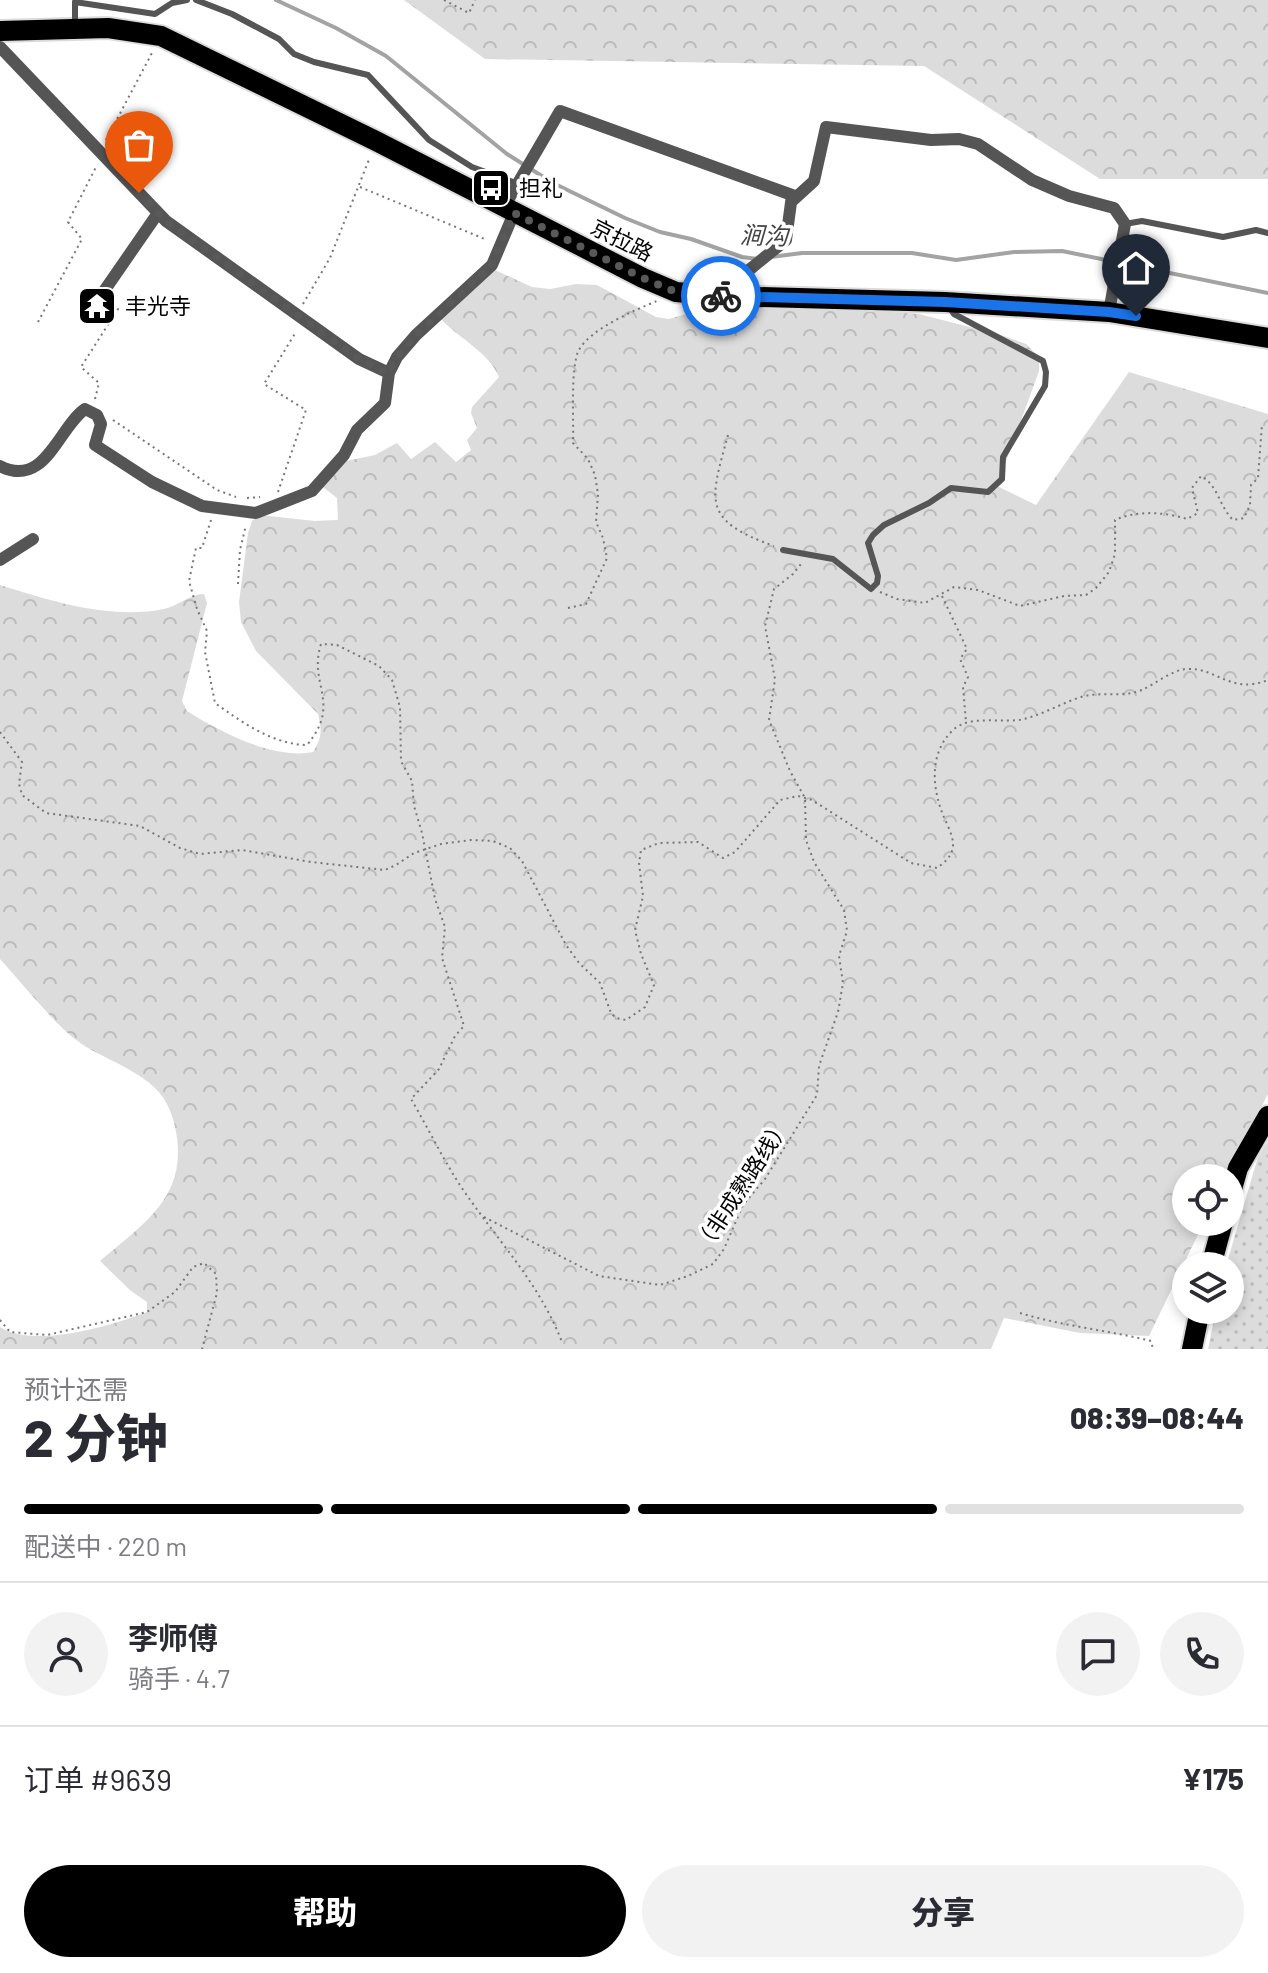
<!DOCTYPE html>
<html lang="zh">
<meta charset="utf-8">
<style>
:root{--surface:#fff;--page:#f2f2f3;--text:#2b2b33;--muted:#7c7c81;--line:#e1e1e2;--accent:#000}
body{margin:0;font-family:Barlow,"Noto Sans SC",sans-serif;background:var(--page);color:var(--text);height:100vh;display:flex;flex-direction:column;font-size:30px;white-space:nowrap}
*{box-sizing:border-box;margin:0}
p{font-size:26px;color:var(--muted)}
.icon{flex:none;width:44px;height:44px;fill:none;stroke:currentColor;stroke-width:2;stroke-linecap:round;stroke-linejoin:round}
.map{position:relative;height:1349px;overflow:hidden}
.sheet{display:flex;flex-direction:column;background:var(--surface);flex:1}
.sheet>*{flex:none}
.buttons{position:absolute;left:1172px;top:1164px;display:grid;gap:16px}
.buttons a{display:grid;place-items:center;width:72px;height:72px;border-radius:50%;background:var(--surface);box-shadow:0 4px 12px #0003;font-size:40px}
.pin{position:absolute;display:grid;place-items:center;width:68px;height:68px;color:#fff;margin:-82px -34px;border-radius:50% 50% 50% 0;rotate:-45deg;box-shadow:0 0 8px #0007}
.pin .icon{rotate:45deg}
.courier{position:absolute;display:grid;place-items:center;width:80px;height:80px;margin:-40px;border:6px solid #1a73e8;border-radius:50%;background:#fff;color:#222;box-shadow:0 2px 10px #0007}
.overview em{font-style:normal;font-weight:800}
.overview div{display:flex;flex-direction:column-reverse}
.overview{display:flex;align-items:center;justify-content:space-between;height:136px;padding:0 24px}
h1{font-size:52px;font-weight:800;line-height:60px}
.bar{display:grid;grid-template-columns:repeat(4,1fr);gap:12px 8px;align-content:center;height:96px;padding:0 24px}
.bar i{height:10px;border-radius:6px;background:var(--line)}
.bar .selected{background:var(--accent)}
.bar p{grid-column:span 4}
.line{display:flex;align-items:center;gap:20px;padding:0 24px;border-top:2px solid var(--line)}
.line div{flex:1}
.round{display:grid;place-items:center;flex:none;width:84px;height:84px;border-radius:42px;background:var(--page)}
.cta{display:flex;gap:16px;margin-top:auto;padding:16px 24px}
.cta a{flex:1;height:92px;border-radius:48px;background:var(--accent);color:#fff;font-size:32px;font-weight:800;line-height:92px;text-align:center}
.cta a+a{background:var(--page);color:var(--text)}
.map>svg:first-child{display:block}
</style>
<div class="map">
<svg width="1268" height="1349" viewBox="0 0 1268 1349">
<defs>
<pattern id="grass-dots" width="8" height="8" patternUnits="userSpaceOnUse" patternTransform="scale(2)"><rect width="8" height="8" fill="#dcdcdc"/><path d="M2 2h.1M6 6h.1" fill="none" stroke="#bbb" stroke-width="1.8" stroke-linecap="round"/></pattern>
<pattern id="forest-crowns" width="20" height="18" patternUnits="userSpaceOnUse" patternTransform="scale(2)"><rect width="20" height="18" fill="#dcdcdc"/><path d="M2 6a3 3 0 1 1 6 0M12 15a3 3 0 1 1 6 0" fill="none" stroke="#bbb"/></pattern>
<pattern id="building-back-hatch" width="6" height="6" patternUnits="userSpaceOnUse" patternTransform="scale(2)"><rect width="6" height="6" fill="#c4c4c4"/><path d="M-1 5l2 2M0 0l6 6M5-1l2 2" fill="none" stroke="#a7a7a7"/></pattern>
</defs>
<rect width="100%" height="100%" fill="#fff"/>
<path fill="url(#grass-dots)" d="M1268 1141V1349H1208L1216 1310H1230V1266H1226L1258 1157Z"/>
<path fill="url(#forest-crowns)" d="M404 0H1268V179H1100L924 66 485 59Z
M495 270 532 287 550 289 576 284 597 285 656 317 669 319 716 305 749 302 919 314 1001 335 1026 344 1039 357V371L997 486 1036 505 1129 372 1268 414V1094L1225 1178H1186V1222H1204L1149 1336 1080 1333 1004 1318 991 1349H0V1327C34 1349 110 1326 147 1312V1302L131 1291 100 1261C142 1225 185 1199 177 1138 175 1120 168 1100 155 1088 131 1065 96 1057 71 1036 45 1013 23 984 0 959V585C51 601 110 620 164 609 178 606 190 594 204 594L207 603 182 701 187 711C220 732 274 760 313 752 322 738 322 730 318 714L256 651 241 622 239 602 248 533 252 521 260 515 315 521 338 520 337 498 315 481 346 461 375 455 397 443 411 459 435 442 456 462 471 450 467 440 477 428 471 413 472 407 499 377C488 351 459 339 440 318Z"/>
<g fill="none" stroke-linecap="round" stroke-linejoin="round">
<path stroke="#a3a3a3" stroke-width="4" d="M276 0 336 28 386 56 507 154 553 183 625 218 660 232 691 239 742 257 758 259
M771 257 802 253H912L956 260 1014 252 1062 251 1268 293"/>
</g>
<path fill="url(#building-back-hatch)" stroke="#999" stroke-width="2" d="M88 292 96 301 113 309 105 320 80 302Z"/>
<g fill="none" stroke-linecap="round" stroke-linejoin="round">
<defs>
<path id="trunk" d="M0 31 108 28 161 36 376 141 643 278 676 292 721 296 945 302 1109 312 1268 338
M1230 1196 1238 1168 1268 1116
M1211 1266 1223 1222
M1192 1349 1200 1310"/>
</defs>
<use href="#trunk" stroke="#dbdbdb" stroke-width="24"/>
<path stroke="#777" stroke-width="2" stroke-dasharray="2 4" stroke-linecap="butt" d="M444 0 469 13 475 0
M106 140 153 51
M360 187 487 240
M303 304 330 258 370 157
M38 322 82 239 68 222 97 165
M95 399 99 383 81 367 118 309 111 303
M113 420 217 490 236 497
M728 435C710 501 701 520 774 546
M278 492 306 410 264 384 296 332
M247 498 260 497
M211 520 202 548H196L189 581 197 609 207 631 205 652 215 703C243 723 272 744 307 745 342 703 308 685 321 644L337 645 379 666 392 680 400 707 401 761 412 781 414 806 422 833 435 899 445 927 442 958 464 1026 455 1036 439 1069 411 1099C431 1133 448 1170 471 1201 505 1249 540 1286 562 1342
M238 584 240 550 246 525
M880 592 897 599 925 603 954 587 978 590 1020 606 1064 596 1086 595 1096 588 1109 572 1115 554V520C1137 510 1164 512 1187 519L1198 513 1192 488 1201 476C1218 485 1219 506 1233 520L1244 518 1250 505 1251 485 1258 478 1262 424
M942 596 967 649 960 659 968 677 963 687 966 722
M568 608 586 604 607 558 603 538 596 522 598 494 595 475 588 459 573 443C574 422 570 366 579 350 590 329 635 310 657 301
M0 732 22 762 19 784 22 795 46 813 140 826 180 848 200 854 242 850 311 862 385 870 396 865 414 853 441 844 471 840 493 841 510 848 522 861 566 945 579 963 600 983 611 1013 616 1018 626 1020 645 1007 654 985 641 954 635 930 643 896 639 863 641 850 659 843 698 842 723 858 735 852 780 800 798 796 812 800 911 863 937 868C945 862 953 856 953 844 953 836 947 824 943 815 932 787 929 753 953 730 970 714 1003 724 1024 719 1044 714 1062 703 1081 697 1101 691 1122 698 1142 690 1155 684 1172 670 1186 669 1217 667 1230 695 1268 680
M484 1217 599 1276 660 1285 688 1276 713 1264 724 1249 743 1205 765 1179 817 1095 819 1066 838 1012 843 983 839 956 847 931 844 910 814 862 806 840 805 798 790 771 769 720 775 679 765 626 774 589 793 574 801 564
M1020 1313C1062 1326 1107 1330 1151 1341L1153 1349
M0 1320 10 1332 47 1335 147 1312 175 1292 193 1267 204 1263 216 1274 217 1293 202 1349"/>
<path stroke="#555" stroke-width="6" d="M196 0 232 14 279 39 294 54 314 62 368 75 429 140 472 167 516 183
M75 27V2L155 14 172 3 187 0
M1125 224 1142 221 1223 237 1256 230 1268 233
M783 550 833 559 871 589 877 583 878 576 868 543 873 535 884 525 929 503 951 488 988 492 1002 479 1003 457 1045 386 1046 372 1043 361 954 314 950 308"/>
<path stroke="#555" stroke-width="12" d="M0 47 166 221 359 359 389 373
M791 202 814 181 826 127 931 140 959 139 978 144 1032 180 1069 196 1114 208 1125 224 1109 312
M504 207 560 111 792 195 786 240 749 270 687 289
M102 294 158 213
M0 466C45 489 58 428 85 409L97 415 101 424 95 445 152 482 202 506 256 513 312 491 344 455 357 430 385 403 389 373 397 357 416 335 492 265 514 213
M0 560 33 539"/>
<use href="#trunk" stroke="#000" stroke-width="20"/>
</g>
<g fill="none" stroke-linecap="round" stroke-linejoin="round">
<path stroke="#595959" stroke-width="8" stroke-dasharray="0 14.4" d="M139 193 166 221 359 359 389 373 397 357 416 335 492 265 514 213 643 278 676 292 721 296"/>
<path stroke="#1a73e8" stroke-width="10" d="M721 296 945 302 1109 312 1136 316"/>
</g>
<defs>
<symbol id="bus-square" viewBox="-11 -11 22 22"><rect x="-9" y="-9" width="18" height="18" rx="4" fill="#000" stroke="#fff"/><path d="M-5-6H5V4H4V6H2V4H-2V6H-4V4H-5ZM-3.5-4V0h7V-4ZM-3.5 1.2v1.5H-2V1.2ZM2 1.2v1.5H3.5V1.2Z" fill="#fff"/></symbol>
<symbol id="temple-square" viewBox="-11 -11 22 22"><rect x="-9" y="-9" width="18" height="18" rx="4" fill="#000" stroke="#fff"/><path d="M0-6L5-2H3V0L6.5 2.5H4V6H1.5V3h-3V6H-4V2.5H-6.5L-3 0V-2H-5Z" fill="#fff"/></symbol>
</defs>
<g fill-rule="evenodd">
<use href="#bus-square" x="469" y="166" width="44" height="44"/>
<use href="#temple-square" x="75" y="284" width="44" height="44"/>
</g>
<g text-anchor="middle" stroke-width="7" stroke-linejoin="round" paint-order="stroke">
<g font-size="22" fill="#000" stroke="#fff" text-anchor="start">
<text x="519" y="196">担礼</text>
<text x="125" y="314">丰光寺</text>
</g>
<g font-size="22" fill="#000" stroke="#fff">
<text transform="translate(622 240) rotate(27)" y="8">京拉路</text>
<text transform="translate(742 1185) rotate(-57)" y="8">（非成熟路线）</text>
</g>
<g font-size="24" font-style="italic" fill="#444" stroke="#fff">
<text transform="translate(764 236) rotate(2)" y="8">涧沟</text>
</g>
</g>
</svg>
<div class="buttons">
<a><svg class="icon" aria-label="locate" viewBox="0 0 24 24"><circle cx="12" cy="12" r="6"/><path d="M12 2v4M12 18v4M2 12h4M18 12h4"/></svg></a>
<a><svg class="icon" aria-label="layers" viewBox="0 0 24 24"><path d="M12 4l9 5-9 5-9-5zM3 14l9 5 9-5"/></svg></a>
</div>
<div class="pin" style="left:139px;top:193px;background:#ea580c"><svg class="icon" aria-label="bag" viewBox="0 0 24 24"><path d="M5 8h14l-1 12H6zM9 8a3 3 0 0 1 6 0"/></svg></div>
<div class="pin" style="left:1136px;top:316px;background:#1f2937"><svg class="icon" aria-label="home" viewBox="0 0 24 24"><path d="M3 11l9-7 9 7M6 9v11h12V9"/></svg></div>
<div class="courier" style="left:721px;top:296px"><svg class="icon" aria-label="bike" viewBox="0 0 24 24"><circle cx="6" cy="16" r="4"/><circle cx="18" cy="16" r="4"/><path d="M6 16l4-8h5l3 8M10 8l3 8H6M13 5h3"/></svg></div>
</div>
<section class="sheet">
<div class="overview"><div><h1>2 分钟</h1><p>预计还需</p></div><em>08:39–08:44</em></div>
<div class="bar"><i class="selected"></i><i class="selected"></i><i class="selected"></i><i></i><p>配送中 · 220 m</p></div>
<div class="line" style="height:144px"><a class="round"><svg class="icon" aria-label="person" viewBox="0 0 24 24"><circle cx="12" cy="8" r="4"/><path d="M4 21q1-7 8-7t8 7"/></svg></a><div><b>李师傅</b><p>骑手 · 4.7</p></div><a class="round"><svg class="icon" aria-label="chat" viewBox="0 0 24 24"><path d="M4 5h16v11H9l-5 4z"/></svg></a><a class="round"><svg class="icon" aria-label="phone" viewBox="0 0 24 24"><path d="M5 4h4l2 5-3 2q2 4 5 5l2-3 5 2v4C11 20 4 13 5 4z"/></svg></a></div>
<div class="line" style="height:104px"><div>订单 #9639</div><b>¥175</b></div>
<div class="cta"><a>帮助</a><a>分享</a></div>
</section>
